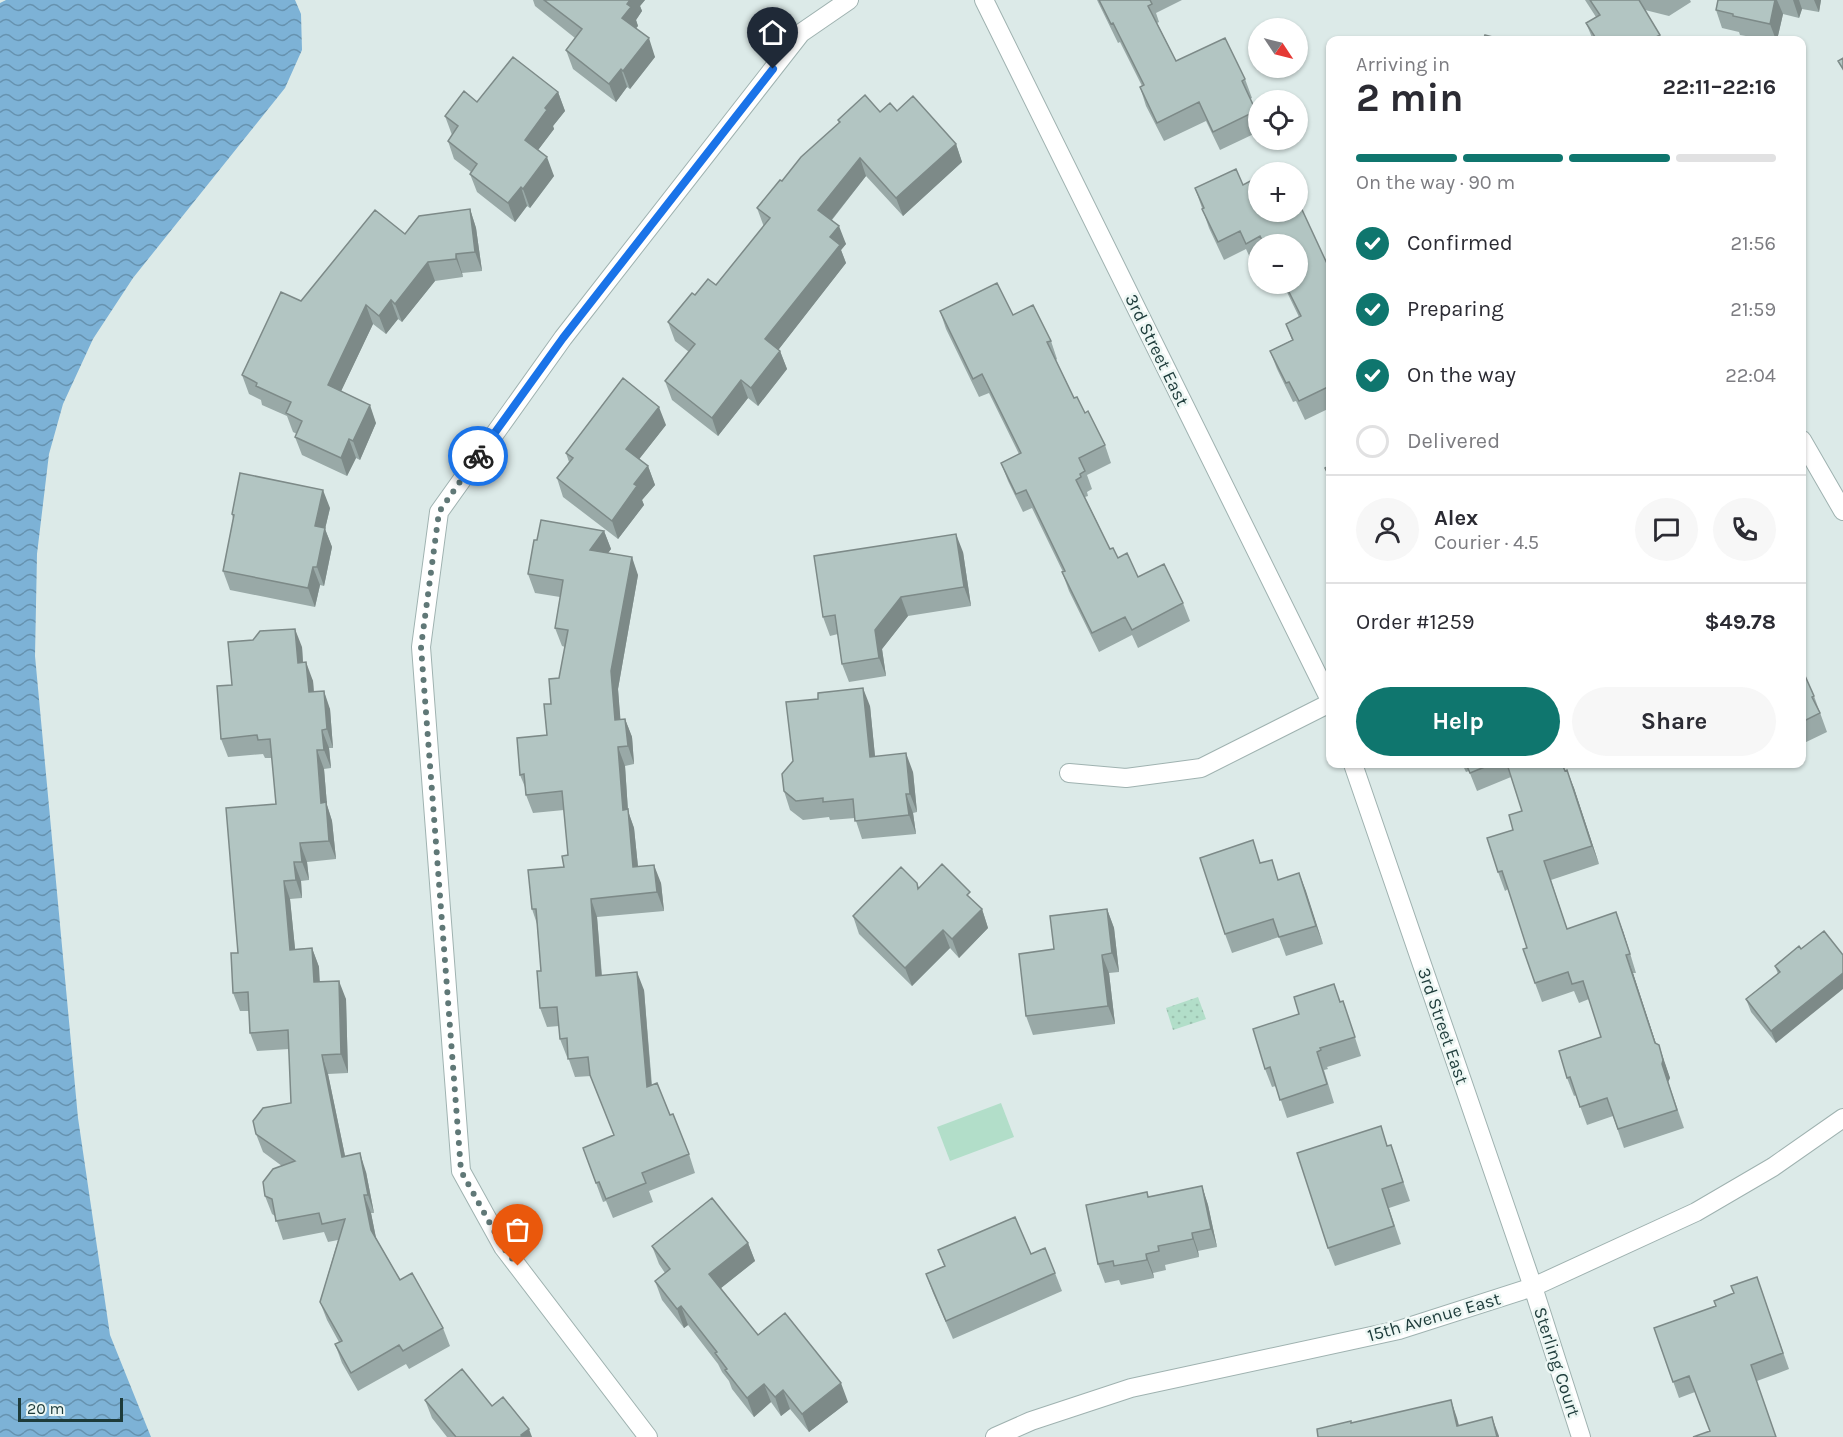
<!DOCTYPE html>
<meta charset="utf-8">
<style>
:root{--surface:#fff;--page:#f7f7f7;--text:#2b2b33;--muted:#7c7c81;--line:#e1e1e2;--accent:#0f766e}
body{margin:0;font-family:Karla,sans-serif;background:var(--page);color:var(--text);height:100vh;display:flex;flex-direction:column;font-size:22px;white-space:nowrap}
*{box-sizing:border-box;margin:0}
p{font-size:20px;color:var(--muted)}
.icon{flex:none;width:33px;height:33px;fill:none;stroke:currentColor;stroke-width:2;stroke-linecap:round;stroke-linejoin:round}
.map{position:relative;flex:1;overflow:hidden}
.sheet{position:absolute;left:1326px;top:36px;width:480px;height:732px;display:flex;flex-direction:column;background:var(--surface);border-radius:12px;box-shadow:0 2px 4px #0004}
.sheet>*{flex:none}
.needle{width:39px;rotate:125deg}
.tools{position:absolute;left:1248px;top:18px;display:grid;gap:12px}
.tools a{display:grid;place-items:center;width:60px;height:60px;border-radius:50%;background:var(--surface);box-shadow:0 2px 4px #0004;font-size:30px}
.scale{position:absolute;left:18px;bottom:15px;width:105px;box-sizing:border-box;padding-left:6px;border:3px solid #1d3b3a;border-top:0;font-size:16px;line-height:21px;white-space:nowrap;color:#1d3b3a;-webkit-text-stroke:4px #edf7f4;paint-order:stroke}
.pin{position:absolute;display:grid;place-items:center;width:51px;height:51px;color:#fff;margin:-62px -26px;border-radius:50% 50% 50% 0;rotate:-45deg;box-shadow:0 0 6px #0007}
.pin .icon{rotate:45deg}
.courier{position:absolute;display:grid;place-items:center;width:60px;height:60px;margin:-30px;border:4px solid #1a73e8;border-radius:50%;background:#fff;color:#222;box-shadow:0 2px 8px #0007}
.head em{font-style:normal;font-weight:700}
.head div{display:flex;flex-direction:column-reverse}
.head{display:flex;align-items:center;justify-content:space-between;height:102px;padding:0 30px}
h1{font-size:39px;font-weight:700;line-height:45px}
.bar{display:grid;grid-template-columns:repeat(4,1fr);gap:9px 6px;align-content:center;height:72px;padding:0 30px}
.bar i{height:8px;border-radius:4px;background:var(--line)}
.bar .active{background:var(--accent)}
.bar p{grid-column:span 4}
.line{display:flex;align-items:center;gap:15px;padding:0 30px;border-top:2px solid var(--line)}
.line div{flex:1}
.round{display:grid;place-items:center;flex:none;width:63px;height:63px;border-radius:32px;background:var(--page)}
ol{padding:0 30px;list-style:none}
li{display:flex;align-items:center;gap:18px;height:66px}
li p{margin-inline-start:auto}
li .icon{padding:6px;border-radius:50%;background:var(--accent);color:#fff;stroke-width:4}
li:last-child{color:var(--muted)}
li i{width:33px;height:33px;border:3px solid var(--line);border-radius:50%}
.cta{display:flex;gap:12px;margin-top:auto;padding:12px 30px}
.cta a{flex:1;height:69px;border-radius:36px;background:var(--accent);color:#fff;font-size:24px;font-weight:700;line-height:69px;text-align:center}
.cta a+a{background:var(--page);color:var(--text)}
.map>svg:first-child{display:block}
</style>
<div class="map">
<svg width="1843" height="1437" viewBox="0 0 1843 1437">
<defs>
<pattern id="garden-dots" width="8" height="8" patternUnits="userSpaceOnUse" patternTransform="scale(1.5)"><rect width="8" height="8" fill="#b2dec9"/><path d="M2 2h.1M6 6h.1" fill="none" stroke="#99bfad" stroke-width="1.8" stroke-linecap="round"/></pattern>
<pattern id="water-waves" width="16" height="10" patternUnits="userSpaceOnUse" patternTransform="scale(1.5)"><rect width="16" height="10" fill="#7db2d6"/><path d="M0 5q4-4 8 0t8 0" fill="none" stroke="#6692af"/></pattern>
</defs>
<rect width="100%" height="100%" fill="#dceae8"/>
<path fill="#b2dec9" d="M1001 1103 1014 1137 950 1161 937 1127Z"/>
<path fill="url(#garden-dots)" d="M1198 997 1206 1019 1173 1030 1166 1008Z"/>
<path fill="url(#water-waves)" d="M6 0H295L301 14 302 50 285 88 133 278 93 339 63 404 49 454 37 554 35 656 78 1118 110 1335 151 1437H0V3Z"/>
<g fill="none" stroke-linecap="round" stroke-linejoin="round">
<defs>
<path id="minor" d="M984 0 1330 700
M1802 440 1843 511
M1353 764 1533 1287 1581 1437
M1069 773 1126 778 1201 768 1330 703
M648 1437 503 1247 461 1171 421 647 439 512 563 338 801 33 849 0
M995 1437 1031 1421 1131 1388 1399 1330 1533 1287 1696 1212 1773 1167 1843 1118"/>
</defs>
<use href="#minor" stroke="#9fb2b0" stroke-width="20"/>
<use href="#minor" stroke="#fff" stroke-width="18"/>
</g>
<path fill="#99a9a7" d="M533 0H645L640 6 642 11 636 20 638 26 636 28 655 57 630 89 627 87 616 102 573 69 566 50 575 38 535 6Z
M1097 0H1182L1156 13 1159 22 1157 23 1176 61 1245 79 1252 98 1250 99 1258 117V132L1220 150 1206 121 1164 141 1146 106 1140 87 1142 86 1120 42 1118 43Z
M1585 0H1690L1691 2 1669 16 1645 10 1660 35 1662 40H1593L1586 23 1596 17Z
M1718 0H1821L1819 12 1802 9 1799 18 1783 14 1777 40H1769L1740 35 1739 32 1722 28 1716 10Z
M558 92 565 111 553 126 554 129 538 150 554 176 530 208 527 206 515 222 477 192 470 174 471 172 454 159 448 141 452 135 445 116 477 102Z
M897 111 956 144 962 162 903 216 866 176 832 220 846 244 841 250 846 263 778 350 780 351 787 369 758 406 748 398 718 436 672 400 665 381 689 352 675 341 668 322 695 295 716 285 764 227 757 208 782 181 839 123 838 120 880 112Z
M1243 185 1330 270V408L1305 420 1296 401 1293 402 1277 369 1270 351 1292 340 1286 324 1299 317 1283 284H1298V244H1258V259L1252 262 1246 249 1224 260 1209 228 1195 188Z
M470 209 476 228 482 271 462 273 463 277 435 281 402 322 398 319 386 334 373 324 341 391 376 423 360 460 356 458 347 476 302 455 295 437 297 434 293 432 287 416 262 405 261 400 249 394 242 375 301 301 405 234Z
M940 311 1013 315 1051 341 1057 359 1056 360 1074 398 1105 445 1111 463 1087 475 1092 489 1087 492 1088 496 1085 497 1110 549 1138 577 1183 603 1190 621 1138 648 1132 635 1099 652 1069 591 1062 572H1063L1032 508 1023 512 1008 481 1001 463 1019 454 989 393 979 397 946 329Z
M666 425 639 459 648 466 655 485 642 500 644 505 618 539 563 497 557 478 569 462 566 453Z
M330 508 325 529 332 547 324 586 320 585 315 607 230 590 223 571 233 519 232 514Z
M604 531 611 549 608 553 638 575 618 689 620 719H625L632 737 634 764 625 766 628 811 634 828 638 867 661 883 664 911 597 917 602 975 644 990 652 1085 670 1115 689 1154 695 1173 649 1191 653 1202 613 1218 606 1201 603 1202 583 1148 614 1135 591 1076 575 1077 568 1057H567L560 1039 559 1026 547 1027 540 1008 541 971 537 924 532 909 564 867 568 855 564 810 533 813 526 795 525 787 520 775 547 735 551 704 559 678 565 647 562 646 555 628 560 597 535 593 528 574 537 540Z
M963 552 971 606 908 616 882 649 886 676 849 682 842 664 838 634 830 636 823 617Z
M302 647 303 662 313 681 314 692 330 709 333 748H329L331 768 324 769 327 805 332 821 336 859 307 862 309 880 301 881 302 898 290 899 295 949 312 948 319 967V982L346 999 348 1073 328 1074 345 1156 366 1172 374 1213H371L376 1238 400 1280 443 1328 450 1346 409 1369 406 1364 358 1391 342 1363 335 1344 339 1342 327 1320 320 1302 338 1240 328 1242 324 1232 283 1240 275 1216 272 1214 265 1196 282 1166 263 1152 256 1134 291 1103 289 1049 257 1051 250 1033 249 1011H240L233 993 238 953 276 804 272 758H265L263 754 228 757 221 739Z
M1802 669 1814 696 1827 732 1802 744Z
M870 706 875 757 913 772 917 812 913 813 916 834 862 839 855 818 830 820 829 817 803 820 790 810 784 791Z
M1462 764H1562L1574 788 1599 864 1551 880 1567 929 1623 931 1636 973H1633L1656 1044 1665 1064 1670 1078 1668 1082 1684 1128 1624 1148 1613 1116 1587 1125 1576 1095 1574 1096 1567 1078 1601 1037 1589 999 1579 1003 1574 991 1542 1002 1535 983 1527 948 1508 889 1505 891 1498 872 1513 830 1522 811 1511 777 1477 791 1469 771 1466 772Z
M1261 863 1279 880 1299 873 1323 944 1286 956 1279 937 1232 953 1225 934Z
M917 883 919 888 972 900 982 909 988 928 959 958 950 948 912 986 859 934 853 916Z
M1107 909 1114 928 1119 972 1109 973 1115 1024 1033 1035 1026 1016 1054 949Z
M1799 946 1776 1043 1751 1012 1746 999 1778 974 1775 966Z
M1340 1002 1349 1019 1361 1056 1327 1067 1328 1069 1324 1070 1334 1103 1287 1118 1276 1086 1272 1087 1265 1069Z
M1388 1146 1397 1163 1410 1201 1389 1208 1401 1244 1335 1266 1328 1248Z
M1202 1186 1208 1205 1217 1247 1198 1251 1199 1257 1165 1265 1166 1270 1153 1273 1154 1278 1121 1285 1119 1280 1105 1283 1098 1264 1149 1197Z
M748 1243 755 1261 721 1288 758 1335 848 1402 809 1432 790 1409 781 1416 771 1402 754 1417 732 1389 729 1381 722 1372 718 1364 688 1325 684 1328 662 1300 655 1281 665 1273 659 1264 652 1246Z
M938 1250 1031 1254 1055 1273 1062 1291 953 1339 933 1293 926 1274 944 1266Z
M1757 1277 1789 1369 1757 1381 1710 1431 1695 1392 1679 1398 1654 1328 1716 1306Z
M425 1400 492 1406 532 1437H447L432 1418Z"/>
<path fill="#7d8a88" d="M630 0H645L640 6 642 11 636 20 638 26 629 36 622 18 627 4Z
M1775 0H1777L1783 14 1777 40H1776L1770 24Z
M1793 0H1799L1802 9 1799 18Z
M1814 0H1821L1819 12Z
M649 38 655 57 630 89 623 71Z
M621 69 627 87 616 102 609 84Z
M558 92 565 111 553 126 554 129 532 158 525 140 545 108Z
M956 144 962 162 903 216 896 198Z
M547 157 554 176 530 208 523 189Z
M860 158 866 176 825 228 818 210Z
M521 187 527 206 515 222 508 203Z
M470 209 476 228 482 271 475 252Z
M839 226 846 244 841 250 846 263 772 358 765 339 830 237Z
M456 254 462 273 463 277 456 259Z
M428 262 435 281 402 322 395 304Z
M391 300 398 319 386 334 379 316Z
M366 305 373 324 335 404 328 385Z
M780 351 787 369 758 406 751 388Z
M741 380 748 398 718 436 712 418Z
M370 405 376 423 360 460 353 441Z
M659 407 666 425 633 467 626 449Z
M349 439 356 458 347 476 341 458Z
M648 466 655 485 642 500 644 505 618 539 612 521 634 484Z
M323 490 330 508 325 529 332 547 324 586 317 567 315 526Z
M604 531 611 549 597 568 590 550Z
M956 534 963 552 971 606 964 587Z
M632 557 638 575 618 689 622 738 615 720 611 671Z
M313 567 320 585 315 607 308 588Z
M901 597 908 616 882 649 886 676 879 658 875 630Z
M295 629 302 647 304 681 298 663Z
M306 662 313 681 315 710 309 692Z
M863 688 870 706 877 776 870 757Z
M324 691 330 709 333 748 327 729Z
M625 719 632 737 634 764 628 746Z
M322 730 329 748 331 768 324 750Z
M618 747 625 766 628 811 634 828 640 886 633 867 623 810Z
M317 750 324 769 327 805 332 821 336 859 329 841 321 803Z
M906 753 913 772 917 812 910 794Z
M1567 770 1574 788 1599 864 1592 846Z
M906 794 913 813 916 834 909 815Z
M300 843 307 862 309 880 302 862Z
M294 862 301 881 302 898 296 880Z
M654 865 661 883 664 911 657 892Z
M1299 873 1306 891 1323 944 1316 926Z
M284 881 290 899 297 968 290 950Z
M591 899 597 917 603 994 596 976Z
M982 909 988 928 959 958 952 939Z
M1107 909 1114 928 1119 972 1112 953Z
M1616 912 1623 931 1636 973 1630 954Z
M943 930 950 948 912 986 905 968Z
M312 948 319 967 321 1001 314 982Z
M1102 955 1109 973 1115 1024 1108 1006Z
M1626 955 1633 973 1662 1062 1655 1043Z
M637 972 644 990 653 1105 647 1087Z
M1843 973V989L1776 1043 1771 1031Z
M339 981 346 999 348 1073 341 1054Z
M1659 1045 1670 1078 1668 1082 1684 1128 1662 1064Z
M322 1055 328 1074 349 1175 342 1157Z
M360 1153 366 1172 374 1213 368 1195Z
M1202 1186 1208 1205 1217 1247 1211 1229Z
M364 1195 371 1213 378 1248 371 1230Z
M1192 1233 1198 1251 1199 1257 1193 1239Z
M748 1243 755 1261 716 1292 709 1274Z
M1146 1254 1153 1273 1154 1278 1147 1260Z
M681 1306 688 1325 684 1328 677 1309Z
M841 1383 848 1402 809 1432 802 1414Z
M764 1384 771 1402 754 1417 747 1398Z
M783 1390 790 1409 781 1416 775 1397Z
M1451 1400 1457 1418 1462 1437 1457 1426Z
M1492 1417 1499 1436V1437H1497Z
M529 1429 532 1437H521V1435Z"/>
<path fill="#b2c5c2" stroke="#7d8a88" stroke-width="1.5" d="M544 0H630L627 4 631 7 622 18 649 38 623 71 621 69 609 84 566 50 582 29Z
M1099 0H1150L1152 4 1148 6 1176 61 1225 38 1245 79 1242 81 1256 111 1213 132 1199 102 1157 123 1140 87 1144 85 1113 23 1111 24Z
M1590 0H1639L1660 35 1650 40H1597L1586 23 1600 15Z
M1718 0H1775L1770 24 1733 16V14L1716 10Z
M1485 35 1504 40H1483Z
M513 57 558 92 545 108 547 110 525 140 547 157 523 189 521 187 508 203 470 174 477 164 448 141 458 126 445 116 464 91 477 102Z
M1843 58V69L1838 61Z
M865 95 880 112 890 103 897 111 913 96 956 144 896 198 860 158 818 210 839 226 830 237 840 245 765 339 780 351 751 388 741 380 712 418 665 381 695 344 668 322 692 293 695 295 708 279 716 285 770 218 757 208 780 180 782 181 801 157 840 122 838 120Z
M1277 168 1279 172H1268Z
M1236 169 1243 185 1258 177V212H1298V201L1330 270V386L1299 401 1289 382 1286 383 1270 351 1293 340 1286 324 1301 316 1285 284H1298V244H1264L1260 236 1246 244 1240 231 1218 242 1202 209 1204 208 1195 188Z
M470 209 475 252 456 254V259L428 262 395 304 391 300 379 316 366 305 328 385 370 405 353 441 349 439 341 458 295 437 302 421 286 413 291 402 256 386 257 383 242 375 281 292 301 301 375 210 405 234 419 216Z
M997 283 1013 315 1033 305 1051 341 1047 342 1074 398 1077 397 1085 413 1088 411 1105 445 1079 458 1085 471 1080 474 1081 477 1076 480 1110 549 1113 548 1118 558 1127 553 1138 577 1164 564 1183 603 1132 630 1125 617 1092 633 1062 572 1065 571 1026 490 1016 494 1001 463 1021 453 982 374 973 379 940 311Z
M623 378 659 407 626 449 648 466 634 484 637 486 612 521 557 478 573 458 566 453Z
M1330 465V478L1325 468Z
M240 473 323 490 315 526 325 528 317 567H313L308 588 223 571 234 515 232 514Z
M541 520 604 531 590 550 632 557 611 671 615 720 625 719 628 746 618 747 623 810 628 809 633 867 654 865 657 892 591 899 596 976 637 972 647 1087 657 1083 670 1115 673 1114 689 1154 642 1173 646 1183 606 1199 599 1182 596 1183 583 1148 614 1135 590 1075 588 1057 568 1059 567 1038 560 1039 557 1007 540 1008 537 971H541L536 909H532L528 870 564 867 562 856 568 855 562 791 526 795 524 774 520 775 517 738 547 735 544 704H551L549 679 559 678 568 630 555 628 563 580 528 574 534 540H537Z
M956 534 964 587 901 597 875 630 879 658 842 664 835 615 823 617 814 556Z
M295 629 298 663 306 662 309 692 324 691 327 729 322 730 324 750H317L321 803 326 802 329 841 300 843 302 862H294L296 880 284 881 290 950 312 948 314 982 339 981 341 1054 322 1055 342 1157 360 1153 368 1195H364L371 1230 400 1280 412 1273 443 1328 403 1351 399 1345 351 1373 335 1344 342 1341 320 1302 345 1219 322 1224 319 1213 276 1221 272 1199 265 1196 263 1182 273 1169 295 1161 256 1134 253 1121 263 1108 291 1103 288 1030 250 1033 248 992 233 993 231 953H238L226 808 276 804 270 739 258 740 257 735 221 739 217 686 232 685 228 642 253 640 260 631Z
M1802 669 1814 696 1812 697 1820 713 1802 722Z
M863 688 870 757 906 753 910 794H906L909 815 855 821 853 799 823 802V798L796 801 784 791 782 774 793 761 786 702 818 699V693Z
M1466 764H1492L1470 773Z
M1507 764H1562L1565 771 1567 770 1592 846 1544 861 1567 929 1616 912 1630 954 1626 955 1655 1043 1659 1045 1663 1060 1662 1064 1677 1110 1618 1129 1607 1098 1580 1107 1570 1077 1567 1078 1559 1051 1601 1037 1583 981 1572 984 1568 972 1535 983 1523 949 1527 948 1508 889 1502 871 1498 872 1487 838 1513 830 1509 815 1522 811Z
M1253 840 1260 863 1272 860 1278 880 1299 873 1316 926 1279 937 1273 919 1225 934 1200 858Z
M942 864 970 892 967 895 982 909 952 939 943 930 905 968 853 916 901 867 917 883 918 889Z
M1107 909 1112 953 1102 955 1108 1006 1026 1016 1019 954 1054 949 1050 916Z
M1824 931 1843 955V973L1771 1031 1746 999 1780 972 1775 966 1799 946 1801 949Z
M1334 984 1340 1002 1343 1001 1355 1037 1320 1048 1321 1050 1317 1052 1327 1084 1280 1100 1270 1067 1265 1069 1253 1029 1299 1014 1294 997Z
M1381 1126 1387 1146 1391 1145 1403 1182 1382 1189 1394 1226 1328 1248 1297 1153Z
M1202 1186 1211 1229 1192 1233 1193 1239 1158 1246 1159 1251 1146 1254 1147 1260 1114 1266 1113 1261 1098 1264 1086 1205 1147 1192 1148 1197Z
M712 1198 748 1243 709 1274 758 1335 785 1313 841 1383 802 1414 783 1390 775 1397 764 1384 747 1398 725 1370 727 1369 715 1353 717 1352 681 1306 677 1309 655 1281 670 1269 652 1246Z
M1015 1217 1031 1254 1045 1248 1055 1273 946 1321 926 1274 945 1266 938 1250Z
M1757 1277 1783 1353 1751 1365 1776 1437H1693L1710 1431 1689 1376 1673 1382 1654 1328 1716 1306 1714 1301 1734 1293 1731 1286Z
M462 1369 492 1406 503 1397 529 1429 521 1435 522 1437H456L425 1400Z
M1451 1400 1457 1426 1492 1417 1497 1437H1318L1317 1429 1351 1421V1423Z"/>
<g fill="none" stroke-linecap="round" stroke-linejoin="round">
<path stroke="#607877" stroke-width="6" stroke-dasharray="0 10.8" d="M478 456 439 512 421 647 461 1171 503 1247 518 1266"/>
<path stroke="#1a73e8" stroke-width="8" d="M478 456 563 338 773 69"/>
</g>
<g text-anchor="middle" stroke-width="5" stroke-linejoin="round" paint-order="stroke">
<g font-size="18" fill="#1d3b3a" stroke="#edf7f4">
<text transform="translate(1157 350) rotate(64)" y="6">3rd Street East</text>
<text transform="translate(1443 1026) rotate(71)" y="6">3rd Street East</text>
<text transform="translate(1434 1317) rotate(-16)" y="6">15th Avenue East</text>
<text transform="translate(1557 1362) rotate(72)" y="6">Sterling Court</text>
</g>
</g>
</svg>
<div class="tools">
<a><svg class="needle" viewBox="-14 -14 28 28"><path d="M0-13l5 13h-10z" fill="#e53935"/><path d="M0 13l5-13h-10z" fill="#7c7c81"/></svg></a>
<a><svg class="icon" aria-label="locate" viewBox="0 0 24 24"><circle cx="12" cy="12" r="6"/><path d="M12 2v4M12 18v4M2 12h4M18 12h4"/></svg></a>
<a>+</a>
<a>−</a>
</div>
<div class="scale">20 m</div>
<div class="pin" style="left:518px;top:1266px;background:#ea580c"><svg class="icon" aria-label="bag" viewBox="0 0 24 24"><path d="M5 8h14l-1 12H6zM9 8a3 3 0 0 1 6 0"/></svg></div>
<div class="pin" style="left:773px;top:69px;background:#1f2937"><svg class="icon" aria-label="home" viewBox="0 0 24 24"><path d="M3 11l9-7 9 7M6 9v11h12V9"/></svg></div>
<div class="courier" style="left:478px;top:456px"><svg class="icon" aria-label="bike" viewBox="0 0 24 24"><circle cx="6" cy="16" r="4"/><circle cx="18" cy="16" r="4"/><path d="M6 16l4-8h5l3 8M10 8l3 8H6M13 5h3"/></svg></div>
<section class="sheet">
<div class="head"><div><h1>2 min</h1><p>Arriving in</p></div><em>22:11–22:16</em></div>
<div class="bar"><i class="active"></i><i class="active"></i><i class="active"></i><i></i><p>On the way · 90 m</p></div>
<ol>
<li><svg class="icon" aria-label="check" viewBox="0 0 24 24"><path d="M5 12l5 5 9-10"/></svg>Confirmed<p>21:56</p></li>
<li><svg class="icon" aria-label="check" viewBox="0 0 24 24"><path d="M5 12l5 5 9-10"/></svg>Preparing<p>21:59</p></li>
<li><svg class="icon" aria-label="check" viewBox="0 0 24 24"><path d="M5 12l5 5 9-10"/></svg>On the way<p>22:04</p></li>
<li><i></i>Delivered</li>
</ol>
<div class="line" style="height:108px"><a class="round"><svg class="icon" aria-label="person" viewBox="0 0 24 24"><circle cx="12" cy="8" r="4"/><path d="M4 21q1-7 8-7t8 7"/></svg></a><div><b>Alex</b><p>Courier · 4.5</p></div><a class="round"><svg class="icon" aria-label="chat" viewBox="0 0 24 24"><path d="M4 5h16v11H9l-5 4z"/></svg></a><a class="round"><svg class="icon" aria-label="phone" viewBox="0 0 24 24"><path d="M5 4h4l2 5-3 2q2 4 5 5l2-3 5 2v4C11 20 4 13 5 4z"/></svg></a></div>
<div class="line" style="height:78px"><div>Order #1259</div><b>$49.78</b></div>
<div class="cta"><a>Help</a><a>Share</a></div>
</section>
</div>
